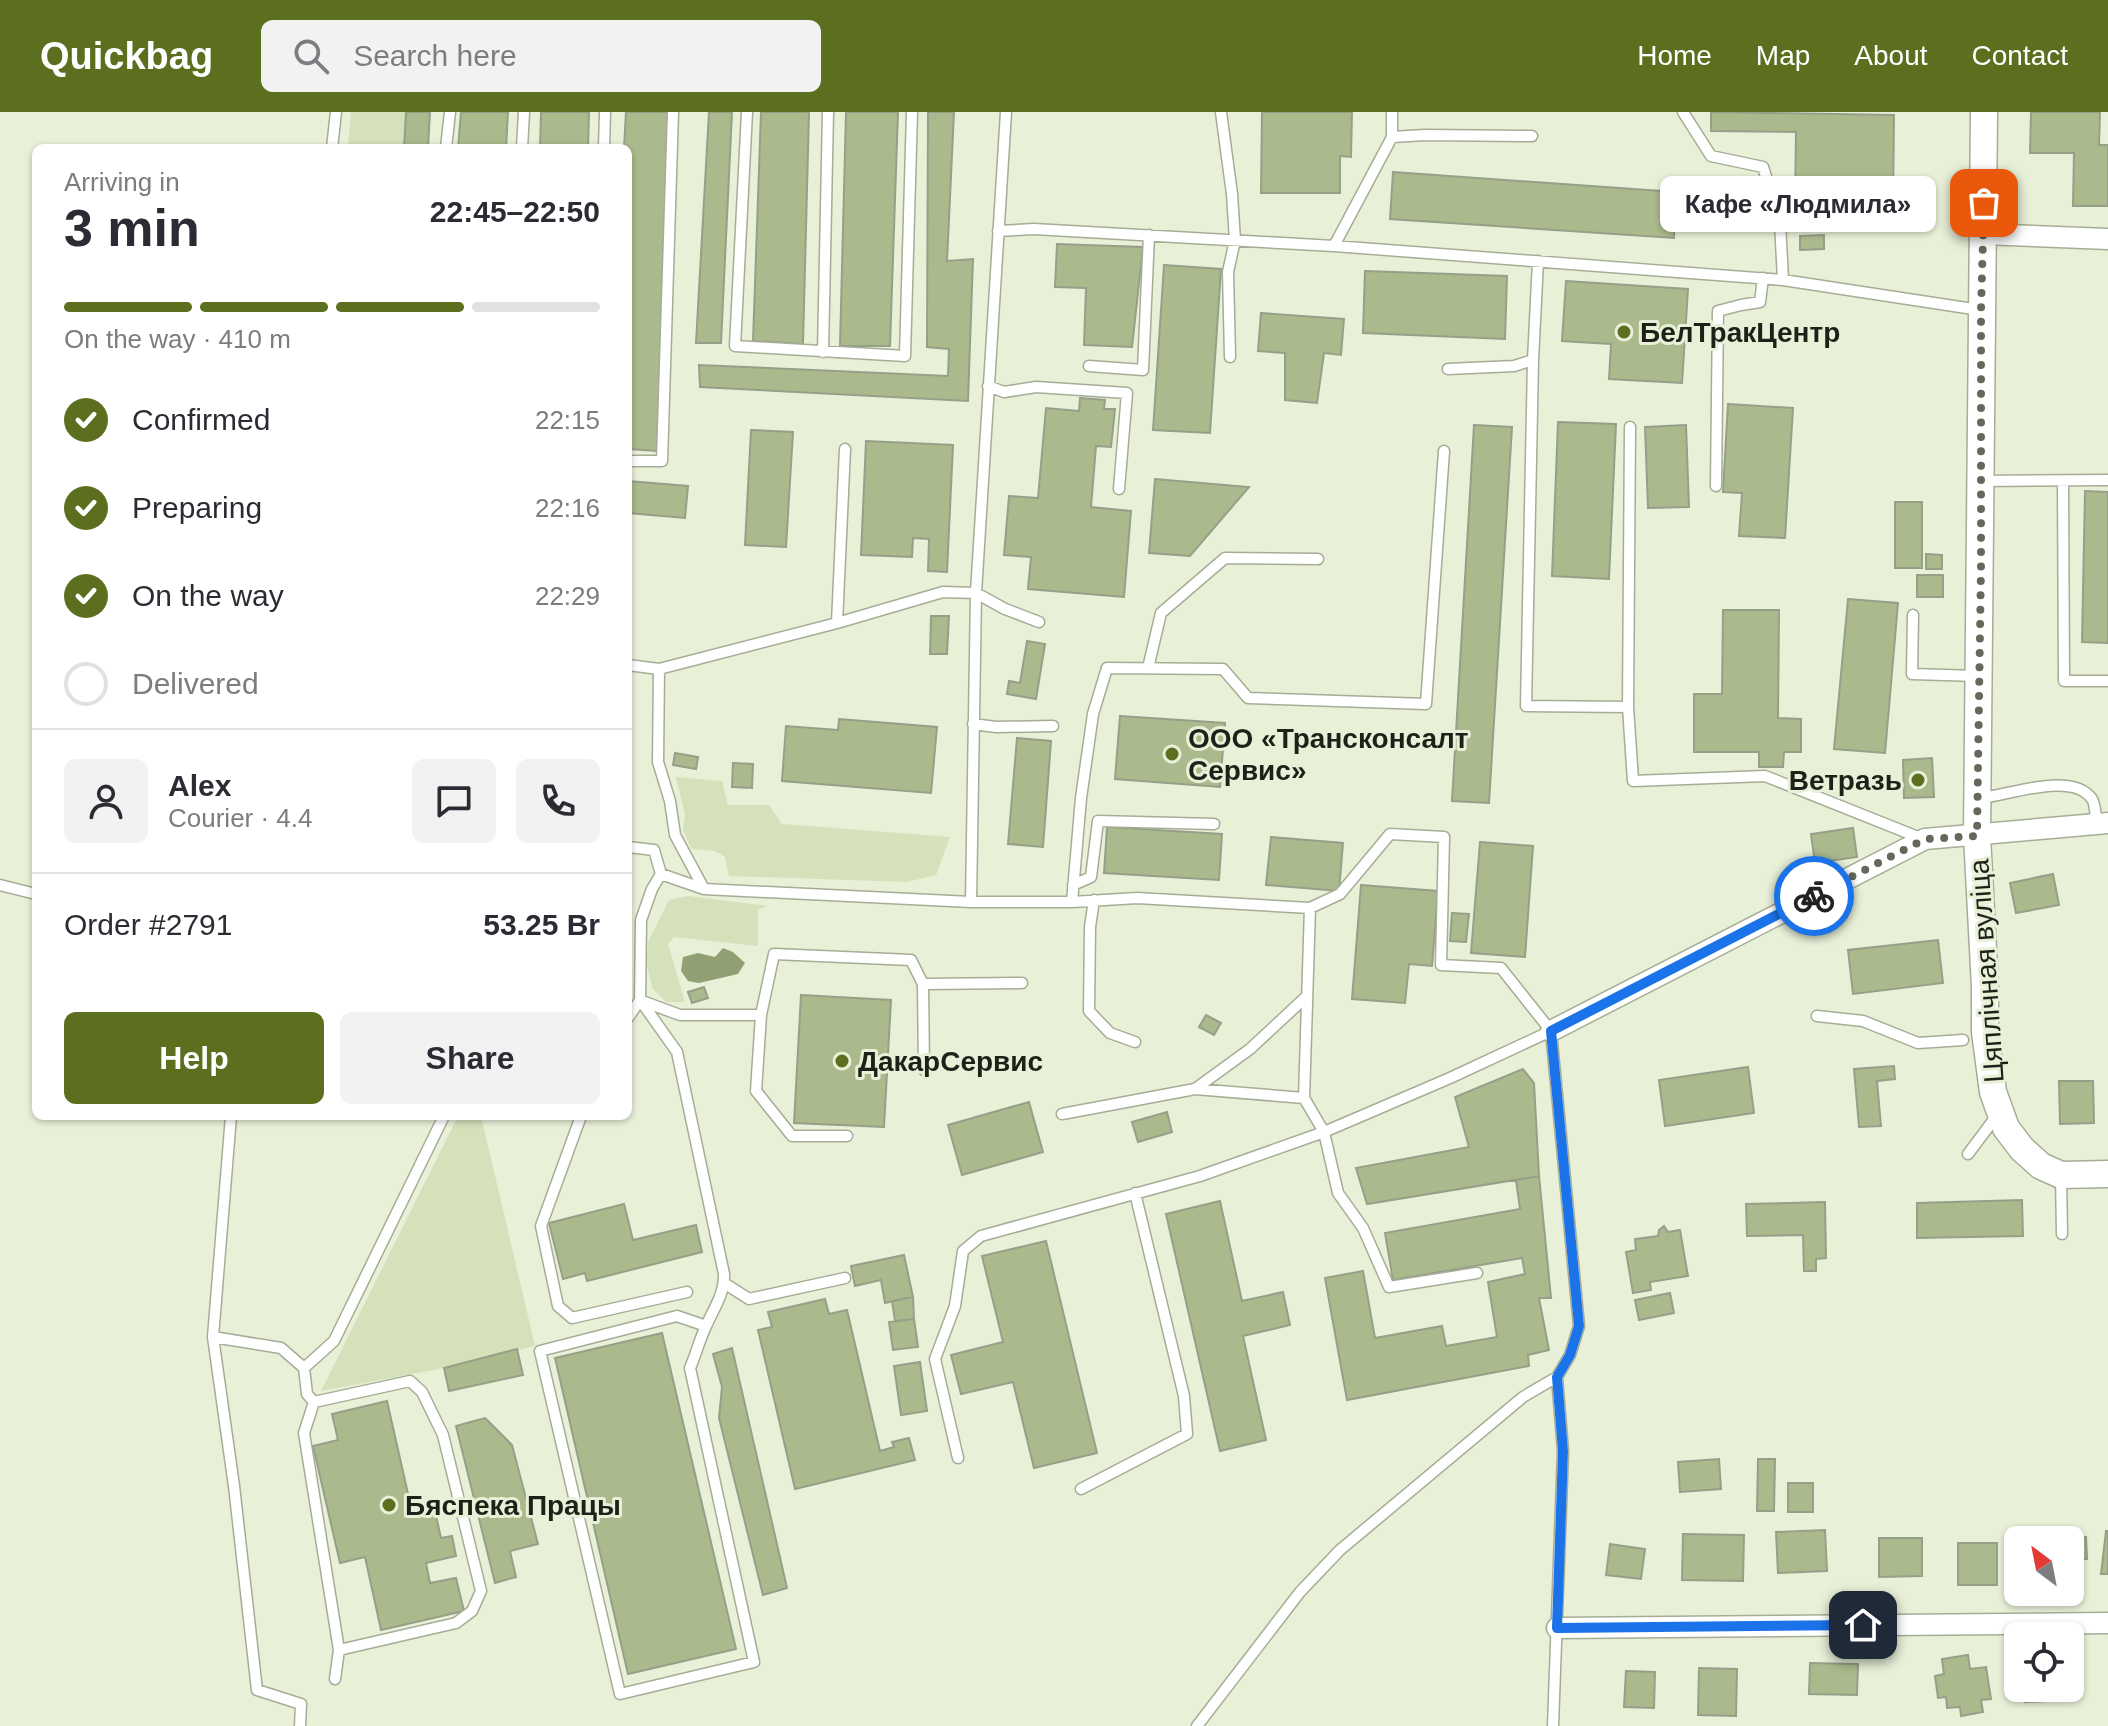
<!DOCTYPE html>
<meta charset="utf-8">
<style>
:root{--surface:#fff;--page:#f2f2f3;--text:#2b2b33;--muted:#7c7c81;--line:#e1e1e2;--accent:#5b6f1e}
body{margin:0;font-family:Arial,sans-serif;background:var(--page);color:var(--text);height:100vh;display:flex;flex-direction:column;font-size:30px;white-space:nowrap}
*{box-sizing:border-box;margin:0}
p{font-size:26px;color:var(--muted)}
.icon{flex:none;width:44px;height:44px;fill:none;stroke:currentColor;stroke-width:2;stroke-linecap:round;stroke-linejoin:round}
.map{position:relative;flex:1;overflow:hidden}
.sheet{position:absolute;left:32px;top:32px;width:600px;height:976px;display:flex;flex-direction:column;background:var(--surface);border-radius:12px;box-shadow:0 2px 6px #0004}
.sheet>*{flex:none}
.needle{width:52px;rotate:328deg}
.tools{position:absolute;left:2004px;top:1414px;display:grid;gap:16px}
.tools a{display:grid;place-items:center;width:80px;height:80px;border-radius:12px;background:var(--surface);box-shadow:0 2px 6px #0004;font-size:40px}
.pin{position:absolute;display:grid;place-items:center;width:68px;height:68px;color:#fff;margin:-34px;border-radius:16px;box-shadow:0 4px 12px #0006}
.courier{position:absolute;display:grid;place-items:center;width:80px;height:80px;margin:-40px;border:6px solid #1a73e8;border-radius:50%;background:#fff;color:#222;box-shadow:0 2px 10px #0007}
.bubble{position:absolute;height:56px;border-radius:12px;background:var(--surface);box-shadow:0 2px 6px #0004;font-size:26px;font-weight:800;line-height:56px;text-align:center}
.headline em{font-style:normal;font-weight:800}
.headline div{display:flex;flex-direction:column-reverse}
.headline{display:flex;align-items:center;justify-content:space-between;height:136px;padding:0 32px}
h1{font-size:52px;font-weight:800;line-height:60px}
.bar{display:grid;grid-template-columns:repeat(4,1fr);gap:12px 8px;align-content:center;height:96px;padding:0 32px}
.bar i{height:10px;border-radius:6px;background:var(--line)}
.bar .selected{background:var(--accent)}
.bar p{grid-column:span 4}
.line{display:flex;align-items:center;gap:20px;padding:0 32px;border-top:2px solid var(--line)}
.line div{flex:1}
.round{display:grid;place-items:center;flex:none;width:84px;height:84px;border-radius:12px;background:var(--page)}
ol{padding:0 32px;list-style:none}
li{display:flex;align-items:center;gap:24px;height:88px}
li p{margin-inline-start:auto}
li .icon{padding:8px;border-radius:50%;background:var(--accent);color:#fff;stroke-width:4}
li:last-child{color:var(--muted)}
li i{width:44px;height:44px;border:4px solid var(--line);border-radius:50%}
.action{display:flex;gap:16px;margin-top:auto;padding:16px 32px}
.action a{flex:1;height:92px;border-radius:12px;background:var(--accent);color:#fff;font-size:32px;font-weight:800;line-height:92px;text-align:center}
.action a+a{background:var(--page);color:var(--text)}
header{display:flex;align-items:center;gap:48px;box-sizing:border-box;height:112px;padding:0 40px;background:var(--accent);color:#fff}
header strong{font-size:38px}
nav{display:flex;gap:44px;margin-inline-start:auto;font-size:28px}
.search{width:560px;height:72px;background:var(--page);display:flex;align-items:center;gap:20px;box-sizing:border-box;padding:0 28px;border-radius:12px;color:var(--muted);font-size:30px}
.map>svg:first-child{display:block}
</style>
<header>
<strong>Quickbag</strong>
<div class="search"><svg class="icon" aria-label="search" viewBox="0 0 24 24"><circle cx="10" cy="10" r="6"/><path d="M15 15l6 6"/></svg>Search here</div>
<nav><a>Home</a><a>Map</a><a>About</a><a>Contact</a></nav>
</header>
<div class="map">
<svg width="2108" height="1614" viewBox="0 0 2108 1614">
<rect width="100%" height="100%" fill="#e8f0d8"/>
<path fill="#d4e1ba" d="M351 0H406L404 36H348Z
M676 665 722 669 728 693H769L782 712 950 725 936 763 907 770 729 764 725 745 715 739 691 737 683 717 685 703Z
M688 784 767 794 758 798V834L674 825 668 832 685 890H666L652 876 647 852 648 830 669 788Z
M458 1004H481L535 1234 444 1256 321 1279Z"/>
<path fill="#91a073" d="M723 836 733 840 745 851 738 862 699 871 688 869 681 859 683 845 698 841 715 845Z"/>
<path fill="#abba8c" stroke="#979f88" stroke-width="2" d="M406 0H430L428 36H404Z
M461 0H508L506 36H458Z
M541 0H589L588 36H540Z
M626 0H668L657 339 628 337V36H624Z
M709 0H732L721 231H696Z
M761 0H809L803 232 753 229Z
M846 0H898L890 234H840Z
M928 0H954L947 149 973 147 968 289 700 275 699 253 948 264 949 237 927 235Z
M1262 0H1352L1351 45 1340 44V81H1261Z
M1711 0 1894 3 1893 94 1795 93 1796 20 1711 19Z
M2031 0H2100L2099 33H2108V94H2073L2074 41H2030Z
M1393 60 1675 80 1674 126 1390 107Z
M1824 123V137L1800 138V124Z
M1057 132 1143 135 1132 235 1084 233 1086 176 1055 175Z
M1164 153 1221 157 1210 321 1153 318Z
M1365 159 1507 164 1505 227 1363 221Z
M1566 169 1688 177 1682 271 1609 267 1611 232 1562 229Z
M1261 201 1344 207 1341 243 1324 241 1317 291 1285 288V241L1258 239Z
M1080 286 1105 288 1104 297H1115L1111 335 1096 334 1091 395 1131 399 1124 485 1028 477 1031 445 1004 443 1009 384 1038 386 1046 296 1079 299Z
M1728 292 1793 296 1785 426 1739 424 1742 381 1723 380Z
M1558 310 1616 312 1609 467 1552 464Z
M1474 313 1512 315 1489 691 1452 689Z
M1686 313 1689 395 1648 396 1645 315Z
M751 318 793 320 786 435 745 433Z
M866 329 953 333 947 460 928 459 929 427 913 426 912 445 861 443Z
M1155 367 1249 375 1190 444 1149 441Z
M628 369 688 374 685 406 628 401Z
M2085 379 2108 380V531L2082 530Z
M1895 390H1922V456H1895Z
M1926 442 1942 443V457H1926Z
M1917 463H1943V485H1917Z
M1848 487 1898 491 1885 641 1834 637Z
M1723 498H1779L1778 606 1801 607V640H1784L1783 655H1759V640H1694V582H1722Z
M931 504H949L947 542H930Z
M1027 529 1045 532 1036 587 1007 582 1009 569 1020 571Z
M1120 604 1225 611 1220 675 1115 667Z
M839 607 937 615 931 681 782 669 786 614 838 618Z
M1017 626 1051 629 1043 735 1008 732Z
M675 641 698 645 696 657 673 653Z
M1932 646 1934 685 1904 686 1903 648Z
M733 651 753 652 752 676 732 675Z
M1107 715 1222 722 1219 768 1104 761Z
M1853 716 1857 745 1815 751 1811 722Z
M1271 725 1343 731 1339 779 1266 773Z
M1480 730 1533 734 1525 845 1471 841Z
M2053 762 2059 793 2016 801 2010 771Z
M1361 773 1438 779 1432 854 1409 852 1405 891 1352 887Z
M1452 801 1469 802 1466 830 1450 829Z
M1938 828 1943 871 1853 882 1848 838Z
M704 875 708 886 692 891 688 880Z
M801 883 891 888 884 1015 794 1011Z
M1206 903 1221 911 1214 923 1199 915Z
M1894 954 1895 967 1877 969 1881 1014 1859 1015 1854 957Z
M1748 955 1754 1001 1665 1014 1659 968Z
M1523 957 1534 971 1539 1064 1367 1092 1356 1056 1469 1035 1455 985Z
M2059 969H2093L2094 1011 2060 1012Z
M1029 990 1043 1040 962 1063 948 1013Z
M1167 1000 1172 1020 1138 1030 1132 1010Z
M1539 1064 1551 1186H1539L1549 1238 1528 1243 1529 1254 1347 1288 1325 1166 1363 1159 1375 1226 1442 1214 1446 1234 1497 1225 1488 1170 1525 1162 1522 1146 1393 1168 1385 1121 1520 1097 1516 1068Z
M2022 1088 2023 1124 1917 1126V1091Z
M1220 1089 1242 1189 1283 1180 1290 1213 1243 1224 1266 1328 1220 1339 1166 1102Z
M1825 1090 1826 1146 1816 1147V1159H1804L1803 1123 1747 1124 1746 1092Z
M624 1092 633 1128 696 1113 702 1140 587 1169 585 1161 563 1167 549 1111Z
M1664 1114 1668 1120 1680 1118 1688 1164 1650 1170 1651 1178 1633 1181 1626 1140 1636 1138 1635 1127 1658 1124 1659 1118Z
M1046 1129 1097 1341 1034 1356 1013 1270 961 1282 951 1243 1003 1230 982 1144Z
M904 1143 913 1185 885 1191 881 1168 855 1174 851 1154Z
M1670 1181 1674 1201 1639 1208 1635 1188Z
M913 1185 914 1207 895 1209 892 1189Z
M825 1187 829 1202 847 1198 880 1339 894 1335 892 1330 909 1326 915 1348 795 1377 758 1218 772 1215 768 1200Z
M914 1207 918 1235 893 1238 889 1210Z
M662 1221 736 1537 628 1562 555 1246Z
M732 1236 787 1476 763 1483 719 1306 722 1275 713 1242Z
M517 1237 523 1263 449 1279 444 1256Z
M920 1250 927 1299 901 1303 894 1254Z
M387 1289 411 1395 433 1390 441 1426 452 1424 456 1444 426 1451 430 1471 456 1466 464 1499 381 1518 365 1445 340 1451 313 1334 338 1328 332 1302Z
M485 1306 512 1333 538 1432 510 1439 516 1465 495 1471 456 1314Z
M1719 1347 1721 1377 1680 1380 1678 1350Z
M1758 1347H1775L1774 1399H1757Z
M1788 1371H1813V1400H1788Z
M1825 1418 1827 1459 1778 1461 1776 1420Z
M2106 1419H2108V1462H2101Z
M1683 1422 1744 1423 1743 1469 1682 1468Z
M2086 1425 2087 1447H2070V1428H2029Z
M1879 1426H1922V1464L1879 1465Z
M1958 1431H1997V1473H1958Z
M1610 1432 1645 1437 1641 1467 1606 1463Z
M1968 1543 1970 1557 1986 1555 1991 1587 1981 1588 1983 1600 1961 1604 1960 1595 1947 1596 1946 1585 1938 1586 1935 1564 1944 1562 1942 1547Z
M1810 1551 1858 1552 1857 1583 1809 1582Z
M1699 1556 1737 1557 1736 1604 1698 1603Z
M1626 1559 1655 1560 1654 1596 1624 1595Z
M2025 1576H2068V1588L2025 1590Z"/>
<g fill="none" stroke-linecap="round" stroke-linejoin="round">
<defs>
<path id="service" d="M747 0 735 234 905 244 912 0
M1221 0 1232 82 1235 128 1228 160 1230 245
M1683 0 1711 44 1763 55 1780 110 1783 168
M1392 25 1425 23 1532 24
M332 36 336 0
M446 36 450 0
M522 36 524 0
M604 36 605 0
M1684 102 1780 110 1867 111
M998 119 1034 117 1334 134 1783 168 1980 198
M1334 134 1392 25V0
M823 240 828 0
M1533 248 1526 594 1628 595 1630 315
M1089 254 1143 258 1149 123
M1448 257 1514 254 1533 248 1538 149
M988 274 1004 280 1036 275 1127 281 1119 377
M628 349H662L673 0
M1982 369 2108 368
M2063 369 2064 569H2108
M1716 374 1718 199 1741 193 1760 190 1763 166
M1913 503 1912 562 1978 564
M837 511 845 337
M628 553 659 557 658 650 670 689 675 723 704 777
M1148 556 1161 501 1225 446 1318 447
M659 557 837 511 943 480 976 481 1005 497 1039 510
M1628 595 1633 669 1765 664 1923 727
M973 612 996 615 1053 614
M1980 686C2008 684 2072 658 2092 687 2096 693 2095 705 2097 712
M628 735 654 738 661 762
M0 773 36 782
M1073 773 1091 765 1098 709 1214 712
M1094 788 1090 815 1089 899 1110 921 1135 930
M971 790 976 481 1006 0
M1072 790 1081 686 1093 602 1107 556 1223 557 1248 586 1426 592 1444 339
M923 872 924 958
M640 888 677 940 724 1162C725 1181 714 1196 707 1212 700 1226 696 1242 690 1256L754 1550 620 1582 540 1239 677 1204 706 1214
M642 889 680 903H761L774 842 911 848 923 872 1022 871
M761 903 756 979 792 1024H847
M1817 904 1863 909 1918 931 1963 928
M628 906 640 888 641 808 652 777 661 762 704 777 971 790H1072L1137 786 1310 796 1340 782 1390 722 1444 725 1441 853 1501 856 1551 919 1579 1214 1570 1243 1557 1265 1523 1285 1340 1438 1300 1480 1197 1614
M1195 977 1250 937 1307 884
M1304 986 1310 796
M1062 1002 1195 977 1304 986 1324 1020 1338 1081 1363 1116 1389 1175 1477 1161
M231 1004 213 1225 234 1374 257 1578 301 1592 300 1614
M581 1004 541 1114 558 1194 572 1206 687 1180
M1968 1042 1998 1002
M2061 1064 2062 1122
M724 1171 749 1187 845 1166
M213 1225 281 1236 304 1256
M314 1290 410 1269 422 1280 443 1323 481 1479 472 1499 456 1511 339 1538
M958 1346 935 1247 955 1194 963 1139 981 1124 1200 1064 1324 1020 1450 966 1551 919
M1081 1377 1187 1322 1184 1284 1135 1081
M335 1567 339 1538 304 1321 314 1290 307 1282 304 1256 334 1229 444 1004
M1553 1614 1563 1339 1557 1265"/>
<path id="minor" d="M1983 122 2108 127
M1551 919 1925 727 2108 711
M1557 1516 2108 1511"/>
<path id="tertiary" d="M1984 0 1977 724 1985 875V920L1993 980 2006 1016 2022 1037 2041 1054 2061 1063 2108 1062"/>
</defs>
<use href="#service" stroke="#a5ad96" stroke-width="13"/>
<use href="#minor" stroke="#a5ad96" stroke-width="23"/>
<use href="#tertiary" stroke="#a5ad96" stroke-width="29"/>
<use href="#service" stroke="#fff" stroke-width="10"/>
<use href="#minor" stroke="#fff" stroke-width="20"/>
<use href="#tertiary" stroke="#fff" stroke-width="26"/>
</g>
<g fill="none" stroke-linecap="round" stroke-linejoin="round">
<path stroke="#65695b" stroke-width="8" stroke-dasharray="0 14.4" d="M1814 784 1925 727 1977 724 1981 453V198L1984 91"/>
<path stroke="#1a73e8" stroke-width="10" d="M1814 784 1551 919 1579 1214 1570 1243 1557 1265 1563 1339 1557 1516 1863 1513"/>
</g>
<g fill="#5b6f1e" stroke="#e8f0d8" stroke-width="3">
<circle cx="1624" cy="220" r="8"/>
<circle cx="1172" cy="642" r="8"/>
<circle cx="1918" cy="668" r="8"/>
<circle cx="842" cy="949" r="8"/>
<circle cx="389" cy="1393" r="8"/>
</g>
<g text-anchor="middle" stroke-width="6" stroke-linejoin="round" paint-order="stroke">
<g font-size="28" font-weight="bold" fill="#1e2118" stroke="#e8f0d8" text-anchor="start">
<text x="1640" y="230">БелТракЦентр</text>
<text x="1188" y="636">ООО «Трансконсалт<tspan x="1188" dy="32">Сервис»</tspan></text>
<text x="1902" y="678" text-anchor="end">Ветразь</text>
<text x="858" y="959">ДакарСервис</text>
<text x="405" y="1403">Бяспека Працы</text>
</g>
<g font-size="28" fill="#1e2118" stroke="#e8f0d8">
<text transform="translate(1986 859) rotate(-94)" y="10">Цяплічная вуліца</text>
</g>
</g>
</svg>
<div class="tools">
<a><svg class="needle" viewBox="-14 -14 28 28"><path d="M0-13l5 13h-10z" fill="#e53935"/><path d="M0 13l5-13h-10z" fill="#7c7c81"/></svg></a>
<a><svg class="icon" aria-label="locate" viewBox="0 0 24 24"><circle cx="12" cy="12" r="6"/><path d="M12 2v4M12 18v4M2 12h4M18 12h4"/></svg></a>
</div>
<div class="pin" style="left:1984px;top:91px;background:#ea580c"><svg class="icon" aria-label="bag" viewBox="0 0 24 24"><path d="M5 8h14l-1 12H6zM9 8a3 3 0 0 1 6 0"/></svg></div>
<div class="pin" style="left:1863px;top:1513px;background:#1f2937"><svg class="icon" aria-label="home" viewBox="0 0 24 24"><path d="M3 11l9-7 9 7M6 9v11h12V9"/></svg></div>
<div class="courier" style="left:1814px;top:784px"><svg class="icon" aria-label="bike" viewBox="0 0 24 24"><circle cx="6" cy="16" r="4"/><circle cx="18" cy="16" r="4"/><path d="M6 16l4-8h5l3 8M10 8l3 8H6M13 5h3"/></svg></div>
<div class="bubble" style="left:1660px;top:64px;width:276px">Кафе «Людмила»</div>
<section class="sheet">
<div class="headline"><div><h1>3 min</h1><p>Arriving in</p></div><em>22:45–22:50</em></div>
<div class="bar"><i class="selected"></i><i class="selected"></i><i class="selected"></i><i></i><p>On the way · 410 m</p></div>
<ol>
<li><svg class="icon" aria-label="check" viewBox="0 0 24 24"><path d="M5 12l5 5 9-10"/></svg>Confirmed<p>22:15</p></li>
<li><svg class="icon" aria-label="check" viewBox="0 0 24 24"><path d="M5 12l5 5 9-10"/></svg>Preparing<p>22:16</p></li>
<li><svg class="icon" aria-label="check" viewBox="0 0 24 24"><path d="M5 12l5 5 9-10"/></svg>On the way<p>22:29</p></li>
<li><i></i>Delivered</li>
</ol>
<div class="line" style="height:144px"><a class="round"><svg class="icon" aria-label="person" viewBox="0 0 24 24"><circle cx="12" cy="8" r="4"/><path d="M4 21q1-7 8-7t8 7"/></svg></a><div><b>Alex</b><p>Courier · 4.4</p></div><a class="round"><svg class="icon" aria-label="chat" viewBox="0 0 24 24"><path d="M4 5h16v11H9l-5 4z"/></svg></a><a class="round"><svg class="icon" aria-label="phone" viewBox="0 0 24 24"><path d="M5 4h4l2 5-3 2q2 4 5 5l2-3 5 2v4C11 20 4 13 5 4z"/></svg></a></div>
<div class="line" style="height:104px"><div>Order #2791</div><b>53.25 Br</b></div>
<div class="action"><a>Help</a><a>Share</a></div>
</section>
</div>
